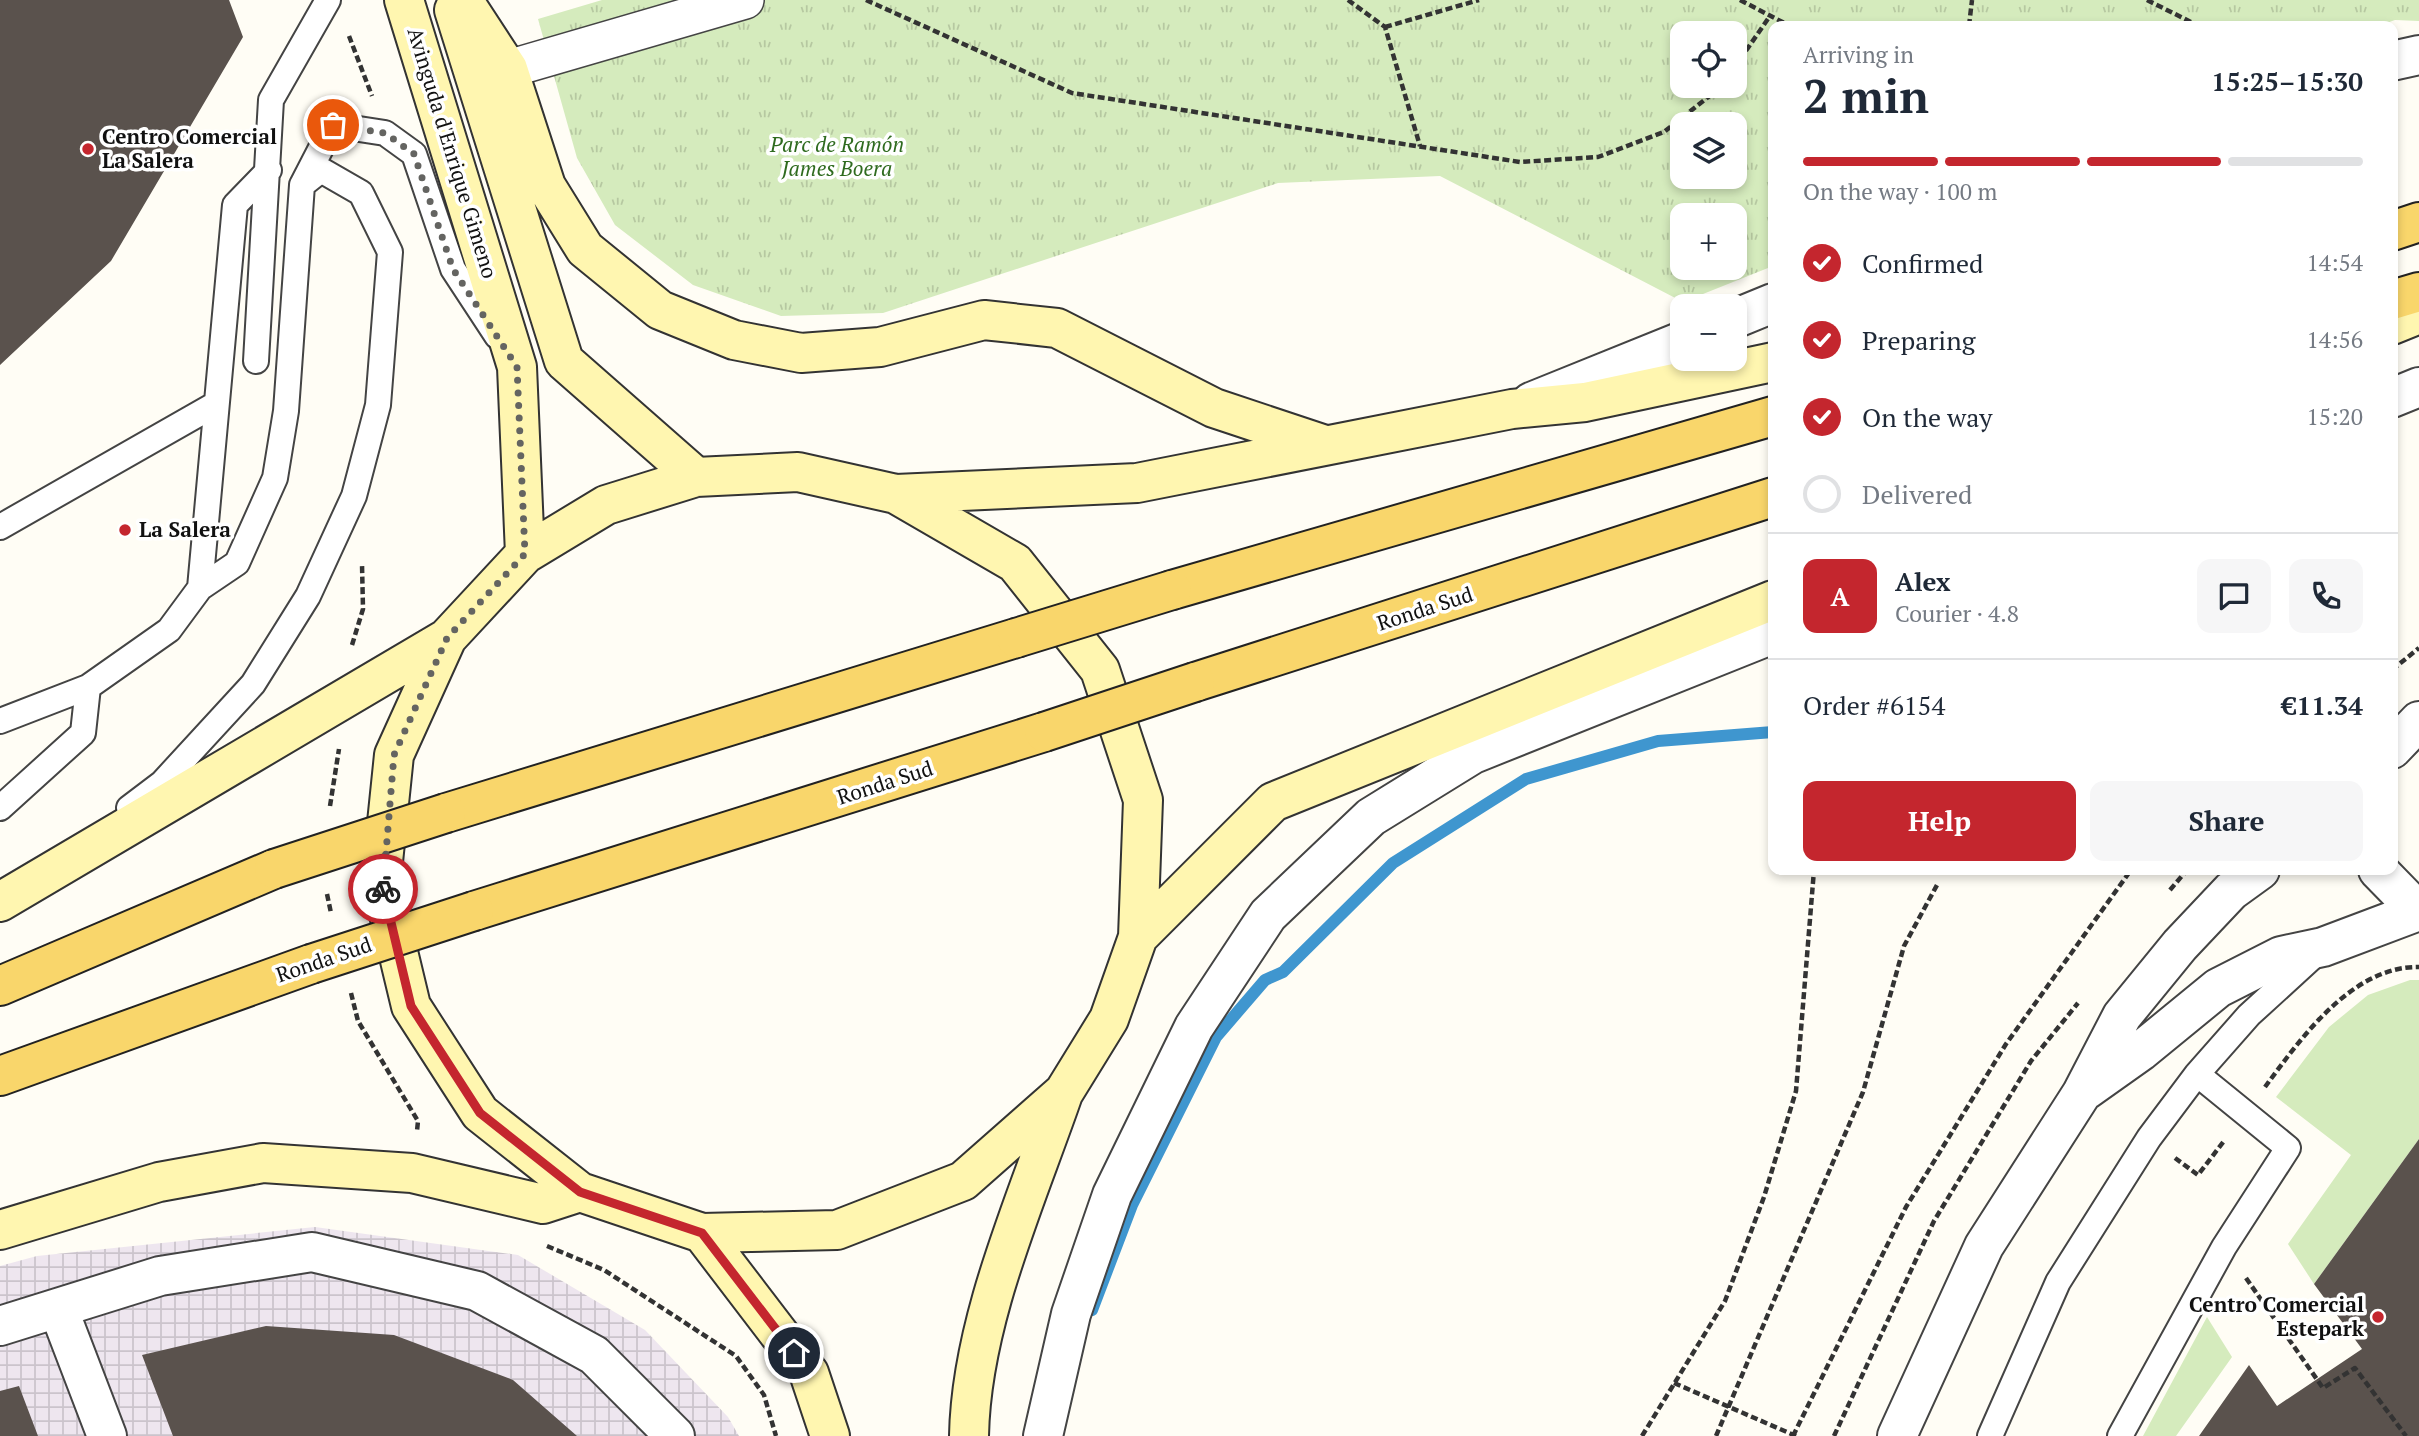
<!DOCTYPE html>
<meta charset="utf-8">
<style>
:root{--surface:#fff;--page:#f6f6f7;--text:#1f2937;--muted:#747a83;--line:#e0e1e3;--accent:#c4262e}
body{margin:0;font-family:"PT Serif",serif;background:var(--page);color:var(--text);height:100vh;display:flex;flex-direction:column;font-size:26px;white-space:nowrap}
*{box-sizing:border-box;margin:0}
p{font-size:23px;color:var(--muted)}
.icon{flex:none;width:38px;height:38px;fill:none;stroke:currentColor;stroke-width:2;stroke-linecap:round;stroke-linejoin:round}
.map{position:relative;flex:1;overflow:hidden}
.panel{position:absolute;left:1768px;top:21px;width:630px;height:854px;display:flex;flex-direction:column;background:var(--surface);border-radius:14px;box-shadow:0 4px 10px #0003}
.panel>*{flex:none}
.buttons{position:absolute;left:1670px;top:21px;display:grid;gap:14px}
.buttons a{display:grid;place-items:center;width:77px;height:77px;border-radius:14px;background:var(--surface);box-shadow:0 4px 10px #0003;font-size:35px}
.pin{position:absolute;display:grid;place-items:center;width:60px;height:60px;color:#fff;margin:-30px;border:4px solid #fff;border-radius:50%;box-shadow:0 2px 7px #0007}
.courier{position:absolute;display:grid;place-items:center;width:70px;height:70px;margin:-35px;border:5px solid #c4262e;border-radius:50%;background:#fff;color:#222;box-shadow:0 2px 9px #0007}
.head em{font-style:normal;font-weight:600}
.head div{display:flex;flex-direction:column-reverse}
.head{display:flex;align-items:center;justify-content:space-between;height:119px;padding:0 35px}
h1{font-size:46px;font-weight:600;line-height:52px}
.bar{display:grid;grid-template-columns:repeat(4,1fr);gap:10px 7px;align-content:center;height:84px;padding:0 35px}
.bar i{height:9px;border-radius:5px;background:var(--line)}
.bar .selected{background:var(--accent)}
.bar p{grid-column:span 4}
.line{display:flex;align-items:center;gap:18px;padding:0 35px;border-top:2px solid var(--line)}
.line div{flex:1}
.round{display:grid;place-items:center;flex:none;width:74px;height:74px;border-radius:14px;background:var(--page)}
ol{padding:0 35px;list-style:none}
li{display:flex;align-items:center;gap:21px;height:77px}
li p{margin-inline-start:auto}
li .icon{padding:7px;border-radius:50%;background:var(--accent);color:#fff;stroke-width:4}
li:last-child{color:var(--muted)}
li i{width:38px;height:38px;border:4px solid var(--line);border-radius:50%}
.cta{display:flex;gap:14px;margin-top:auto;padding:14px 35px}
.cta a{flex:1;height:80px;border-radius:14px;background:var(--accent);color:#fff;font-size:28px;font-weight:600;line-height:80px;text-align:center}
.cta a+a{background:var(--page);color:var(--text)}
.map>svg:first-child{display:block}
</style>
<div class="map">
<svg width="2419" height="1436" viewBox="0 0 2419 1436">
<defs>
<pattern id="industrial-grid" width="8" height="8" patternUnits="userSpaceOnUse" patternTransform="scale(1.75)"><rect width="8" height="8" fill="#eee6ef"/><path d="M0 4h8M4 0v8" fill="none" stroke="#cbc4cc"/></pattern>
<pattern id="park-tufts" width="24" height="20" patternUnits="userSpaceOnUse" patternTransform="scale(1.75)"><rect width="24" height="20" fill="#d5ebbd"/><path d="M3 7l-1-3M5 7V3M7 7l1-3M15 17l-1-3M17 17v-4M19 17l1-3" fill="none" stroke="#b6c8a1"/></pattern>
</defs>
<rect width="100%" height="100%" fill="#fffdf5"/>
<path fill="url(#industrial-grid)" d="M315 1227 518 1255 645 1330 728 1417 739 1436H0V1266L37 1256Z"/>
<path fill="#d5ebbd" d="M2410 980H2419V1139L2314 1284 2288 1244 2351 1155 2276 1097 2329 1027 2368 995Z
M2207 1317 2232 1357 2176 1436H2143Z"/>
<path fill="url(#park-tufts)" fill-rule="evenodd" d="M602 0H2419V21L2395 20 2378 26H1773V266L1683 302 1440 176 1278 183 883 313 781 316 693 285 615 225 577 158 538 19ZM1682 33H1734V86H1682ZM1682 124H1734V177H1682ZM1682 215H1734V268H1682Z"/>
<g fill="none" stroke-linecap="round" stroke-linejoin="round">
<path stroke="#3f96cf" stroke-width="12" d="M1092 1310 1132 1205 1216 1037 1265 980 1283 972 1393 863 1526 779 1658 741 1773 732"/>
</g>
<path fill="#5a524d" d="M0 0H229L243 37 111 261 0 365Z
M2419 1139V1436H2199L2249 1365 2277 1406 2362 1349 2314 1284Z
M266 1326 394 1335 513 1380 577 1436H173L142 1355Z
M19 1386 38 1436H0V1391Z"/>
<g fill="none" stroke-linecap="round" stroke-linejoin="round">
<defs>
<path id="service" d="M256 361 271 100 328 0
M0 527 216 404
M200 588 235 205 269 170
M0 721 88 687 169 630 200 588 237 563 275 478 286 411 302 185 333 125 385 133 414 154 453 269 497 336
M0 808 83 733 88 687
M129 808 162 783 253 684 308 596 354 496 378 405 390 252 361 193 321 170 302 185
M1990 1436 2058 1282 2149 1138 2197 1074 2249 1015 2318 952
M2120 1436 2224 1247 2288 1148 2197 1074"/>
<path id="pedestrian" d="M508 69 745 0"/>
<path id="minor" d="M2392 749 2419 721
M2378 870 2419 912
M2086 1090 2141 1051 2218 988 2281 956 2323 947 2416 912
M58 1308 107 1436
M0 1326 160 1276 312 1252 477 1291 594 1355 675 1436
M1897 1436 1984 1246 2082 1093 2122 1016 2180 945 2231 891 2260 870"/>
<path id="tertiary" d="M2392 61 2419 55
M1734 319 1773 303
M2392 398 2419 387
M1531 402 1682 341
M1043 1436 1071 1314 1112 1195 1194 1027 1268 915 1371 817 1473 754 1773 634"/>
<path id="secondary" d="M404 0 517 367 525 554
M463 0 508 69 546 186 585 249 660 310 734 340 801 353 880 347 984 320 1057 328 1214 408 1322 444
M454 10 564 361 696 477
M2392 325 2419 314
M447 638 394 755 381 881 411 1006 480 1113 580 1192 702 1233 837 1230 963 1181 1064 1092 1109 1019 1138 937 1143 800 1100 670 1015 563 896 494
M0 902 447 638 525 554 606 505 696 477 798 472 896 494 1137 483 1512 409 1585 402 1773 362
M1138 937 1273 802 1773 600
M0 1230 159 1182 263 1163 412 1173 543 1204 580 1192
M702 1233 809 1373 830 1436
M969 1436C971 1322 1026 1201 1063 1094"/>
<path id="primary" d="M2392 231 2419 222
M2392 300 2419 292
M1172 590 1773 416
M1195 682 1773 497
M446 813 1016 638
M474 911 1044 732
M0 986 274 869
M0 1076 311 964"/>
</defs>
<use href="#service" stroke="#444" stroke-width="28"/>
<use href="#pedestrian" stroke="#444" stroke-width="40"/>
<use href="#minor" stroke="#444" stroke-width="42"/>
<use href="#tertiary" stroke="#444" stroke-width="42"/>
<use href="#secondary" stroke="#333" stroke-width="42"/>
<use href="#primary" stroke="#222" stroke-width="42"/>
<path stroke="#333" stroke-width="4.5" stroke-dasharray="7 3.5" stroke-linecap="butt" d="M866 0 1072 93 1520 162 1598 157 1664 132 1722 86
M1348 0 1385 27 1420 146
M1740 0 1790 26
M2147 0 2199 26
M1969 26 1972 0
M1385 27 1479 0
M349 36 372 96
M1734 68 1770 16
M352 645 363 609 362 564
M2392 670 2419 648
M330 806 339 749
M2170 890 2187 870
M327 894 331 913
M351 993 358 1021 418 1121 417 1131
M2265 1087C2301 1038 2352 966 2419 967
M2175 1158 2198 1175 2224 1141
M547 1246 604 1270 736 1356 764 1395 776 1436
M2246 1278 2323 1388 2355 1368 2406 1436
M1674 1383 1796 1436
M1642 1436 1725 1301 1764 1197 1796 1091 1814 870
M1716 1436 1863 1092 1904 946 1937 885
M1793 1436 1906 1207 2006 1044 2131 870
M1834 1436 1934 1221 2031 1061 2078 1003"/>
<use href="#service" stroke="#fff" stroke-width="24"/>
<use href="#pedestrian" stroke="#fff" stroke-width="37"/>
<use href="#minor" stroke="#fff" stroke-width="38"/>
<use href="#tertiary" stroke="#fff" stroke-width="38"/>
<use href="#secondary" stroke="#fff6b0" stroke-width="38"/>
<use href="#primary" stroke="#f9d66b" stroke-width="38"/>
<defs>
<path id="primary-bridge" d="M1016 638 1172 590
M1044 732 1195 682
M274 869 446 813
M311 964 474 911"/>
</defs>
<use href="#primary-bridge" stroke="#222" stroke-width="42" stroke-linecap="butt"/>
<use href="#primary-bridge" stroke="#f9d66b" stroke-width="38"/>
</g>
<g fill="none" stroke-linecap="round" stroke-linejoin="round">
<path stroke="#646461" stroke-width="7" stroke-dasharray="0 12.6" d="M333 125 385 133 414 154 453 269 517 367 525 554 447 638 394 755 383 889"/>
<path stroke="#c4262e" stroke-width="9" d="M383 889 411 1006 480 1113 580 1192 702 1233 794 1353"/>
</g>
<g fill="#c4262e" stroke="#fff" stroke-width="2.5">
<circle cx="88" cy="149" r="7"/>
<circle cx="125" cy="530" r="7"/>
<circle cx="2378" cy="1317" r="7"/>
</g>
<g text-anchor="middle" stroke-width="7" stroke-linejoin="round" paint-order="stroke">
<g font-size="21" font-weight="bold" fill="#111" stroke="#fff" text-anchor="start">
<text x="102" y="144">Centro Comercial<tspan x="102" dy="24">La Salera</tspan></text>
<text x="139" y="537">La Salera</text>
<text x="2364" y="1312" text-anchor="end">Centro Comercial<tspan x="2364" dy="24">Estepark</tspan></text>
</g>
<g font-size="21" font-style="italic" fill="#2f6b1f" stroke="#fff">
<text x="837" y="152">Parc de Ramón<tspan x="837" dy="24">James Boera</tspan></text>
</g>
<g font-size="21" fill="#111" stroke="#fff">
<text transform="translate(452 153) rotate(73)" y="7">Avinguda d'Enrique Gimeno</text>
<text transform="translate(1425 609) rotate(-18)" y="7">Ronda Sud</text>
<text transform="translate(885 783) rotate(-18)" y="7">Ronda Sud</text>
<text transform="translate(324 960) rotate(-19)" y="7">Ronda Sud</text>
</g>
</g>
</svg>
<div class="buttons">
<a><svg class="icon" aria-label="locate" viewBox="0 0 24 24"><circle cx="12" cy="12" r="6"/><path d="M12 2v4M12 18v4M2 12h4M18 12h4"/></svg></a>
<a><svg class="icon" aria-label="layers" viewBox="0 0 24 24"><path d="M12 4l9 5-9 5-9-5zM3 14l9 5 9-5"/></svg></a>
<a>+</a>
<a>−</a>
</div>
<div class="pin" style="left:333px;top:125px;background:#ea580c"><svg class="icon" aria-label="bag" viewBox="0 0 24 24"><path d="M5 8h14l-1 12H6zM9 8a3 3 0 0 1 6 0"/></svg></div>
<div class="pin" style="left:794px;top:1353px;background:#1f2937"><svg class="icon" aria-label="home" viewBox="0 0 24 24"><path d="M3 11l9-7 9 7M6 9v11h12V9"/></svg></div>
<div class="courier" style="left:383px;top:889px"><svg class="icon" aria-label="bike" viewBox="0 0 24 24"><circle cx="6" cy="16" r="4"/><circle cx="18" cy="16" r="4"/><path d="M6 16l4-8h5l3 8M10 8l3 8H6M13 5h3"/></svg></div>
<section class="panel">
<div class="head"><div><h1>2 min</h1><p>Arriving in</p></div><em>15:25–15:30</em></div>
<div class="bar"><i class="selected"></i><i class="selected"></i><i class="selected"></i><i></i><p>On the way · 100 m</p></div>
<ol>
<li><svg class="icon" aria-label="check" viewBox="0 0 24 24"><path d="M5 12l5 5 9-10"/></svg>Confirmed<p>14:54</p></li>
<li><svg class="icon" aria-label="check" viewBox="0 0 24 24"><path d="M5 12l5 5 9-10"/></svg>Preparing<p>14:56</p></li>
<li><svg class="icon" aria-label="check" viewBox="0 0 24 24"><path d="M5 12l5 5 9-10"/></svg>On the way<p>15:20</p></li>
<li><i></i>Delivered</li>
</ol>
<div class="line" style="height:126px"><b class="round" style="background:var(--accent);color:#fff">A</b><div><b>Alex</b><p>Courier · 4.8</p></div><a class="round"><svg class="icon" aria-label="chat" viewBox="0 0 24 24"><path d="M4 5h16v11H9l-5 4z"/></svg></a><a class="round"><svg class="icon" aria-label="phone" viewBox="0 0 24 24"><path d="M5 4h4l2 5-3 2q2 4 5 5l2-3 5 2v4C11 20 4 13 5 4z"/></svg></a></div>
<div class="line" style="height:91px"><div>Order #6154</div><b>€11.34</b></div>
<div class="cta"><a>Help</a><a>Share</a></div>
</section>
</div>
